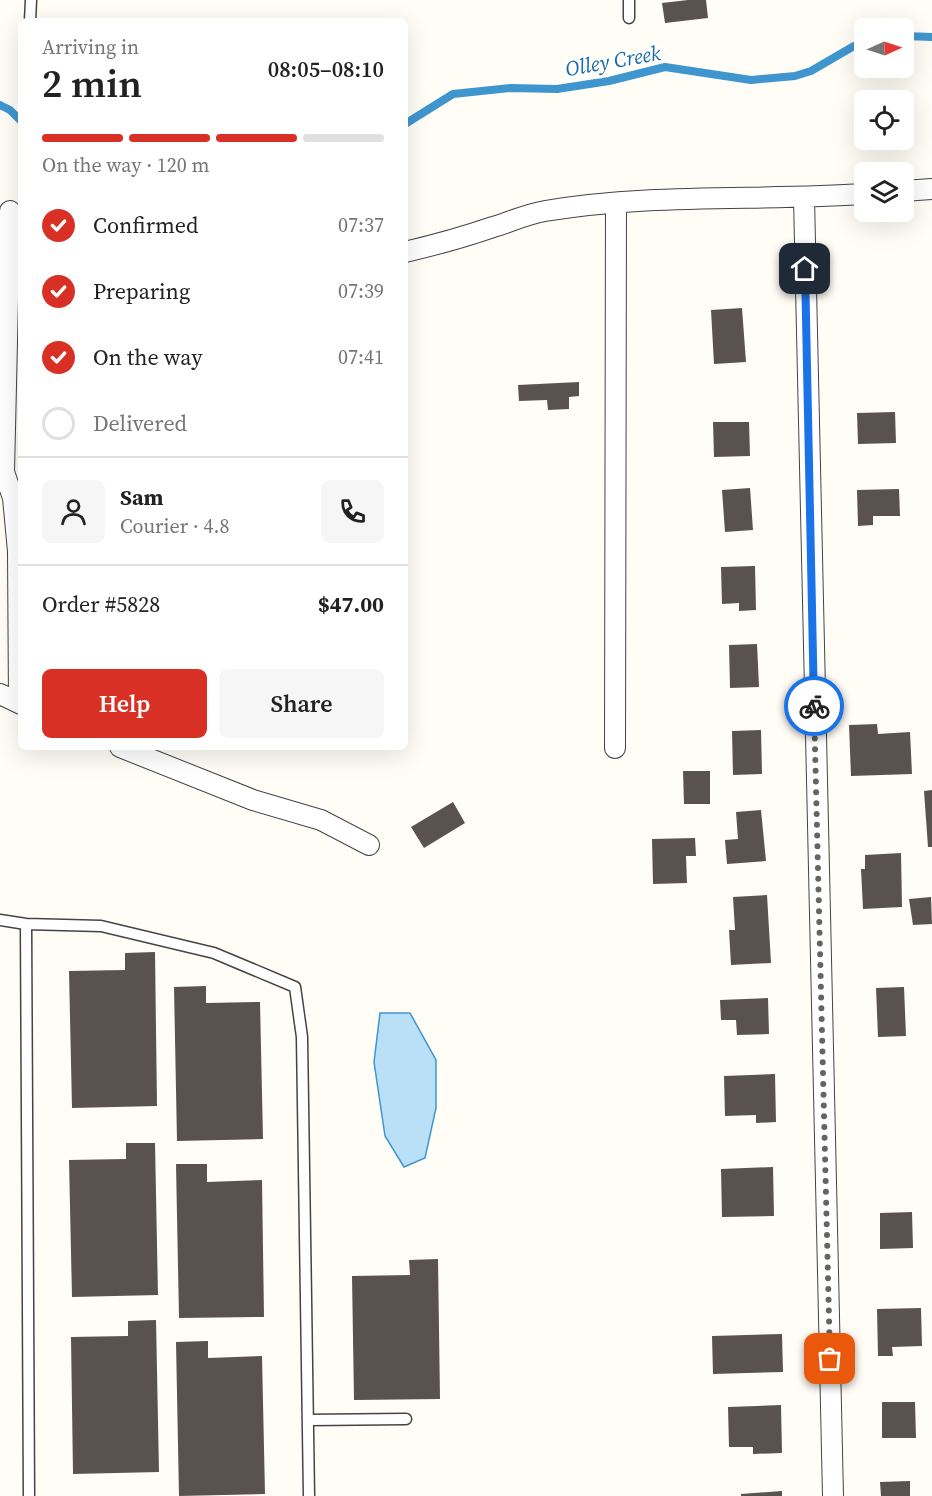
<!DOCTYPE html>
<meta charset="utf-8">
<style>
:root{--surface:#fff;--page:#f6f6f6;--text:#222;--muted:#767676;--line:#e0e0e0;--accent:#d93025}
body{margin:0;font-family:"Source Serif 4",serif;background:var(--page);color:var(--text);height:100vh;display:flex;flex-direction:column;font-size:22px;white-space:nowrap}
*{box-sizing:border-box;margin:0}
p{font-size:20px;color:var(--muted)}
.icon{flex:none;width:33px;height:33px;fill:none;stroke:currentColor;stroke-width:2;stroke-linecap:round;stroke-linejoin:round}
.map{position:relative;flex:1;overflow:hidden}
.sheet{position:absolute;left:18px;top:18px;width:390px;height:732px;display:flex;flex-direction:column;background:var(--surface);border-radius:9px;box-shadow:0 6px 24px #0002}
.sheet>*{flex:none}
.needle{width:39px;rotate:87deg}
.fabs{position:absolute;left:854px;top:18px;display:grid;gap:12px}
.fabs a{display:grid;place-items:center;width:60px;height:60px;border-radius:9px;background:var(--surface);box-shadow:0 6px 24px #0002;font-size:30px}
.pin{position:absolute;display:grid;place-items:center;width:51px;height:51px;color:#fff;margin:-26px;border-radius:12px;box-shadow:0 3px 9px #0006}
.courier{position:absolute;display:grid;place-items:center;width:60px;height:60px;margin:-30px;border:4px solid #1a73e8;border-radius:50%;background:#fff;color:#222;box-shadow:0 2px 8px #0007}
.overview em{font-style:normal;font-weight:600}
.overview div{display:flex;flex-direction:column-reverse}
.overview{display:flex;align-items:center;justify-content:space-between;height:102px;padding:0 24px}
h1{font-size:39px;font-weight:600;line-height:45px}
.bar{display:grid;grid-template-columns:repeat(4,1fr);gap:9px 6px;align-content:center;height:72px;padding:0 24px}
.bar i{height:8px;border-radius:4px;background:var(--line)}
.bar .on{background:var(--accent)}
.bar p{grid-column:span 4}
.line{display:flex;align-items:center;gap:15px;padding:0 24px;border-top:2px solid var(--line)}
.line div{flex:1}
.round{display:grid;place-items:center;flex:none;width:63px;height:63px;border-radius:9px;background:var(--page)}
ol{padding:0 24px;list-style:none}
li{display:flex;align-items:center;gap:18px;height:66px}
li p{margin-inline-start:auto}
li .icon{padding:6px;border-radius:50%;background:var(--accent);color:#fff;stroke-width:4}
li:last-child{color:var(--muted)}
li i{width:33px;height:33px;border:3px solid var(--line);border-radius:50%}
.button{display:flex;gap:12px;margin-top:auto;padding:12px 24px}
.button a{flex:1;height:69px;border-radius:9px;background:var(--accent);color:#fff;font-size:24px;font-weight:600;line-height:69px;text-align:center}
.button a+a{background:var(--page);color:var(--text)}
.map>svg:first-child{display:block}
</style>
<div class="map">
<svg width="932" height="1496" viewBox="0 0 932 1496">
<rect width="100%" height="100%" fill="#fffdf5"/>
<path fill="#b9e0f7" stroke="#3f96cf" stroke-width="1.5" d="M380 1013H410L436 1060V1108L425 1158 404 1167 385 1136 374 1062Z"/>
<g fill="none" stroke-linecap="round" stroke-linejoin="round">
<path stroke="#3f96cf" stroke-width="8" d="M903 36 932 37
M0 105 10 110 21 121
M405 124 453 94 511 88 557 89 609 81 665 67 751 80 795 76 811 71 854 46 864 43"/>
</g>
<path fill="#5a524d" d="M688 0H706L708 18 665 23 662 3Z
M742 308 746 362 714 364 711 310Z
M579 382V396L569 397V409L548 410 547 400 519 401 518 385Z
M895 412 896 443 858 444 857 413Z
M713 422H749L750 456 714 457Z
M750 488 753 530 725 532 722 490Z
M899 489 900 516H873V525L858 526 857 490Z
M755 566 756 610 739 611V603L722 604 721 567Z
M757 644 759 687 730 688 729 645Z
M877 724 878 734 910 732 912 774 851 776 849 725Z
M761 730 762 774 733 775 732 731Z
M683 771H710V804H684Z
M932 790V847H928L924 791Z
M453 802 465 823 424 848 411 827Z
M761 810 766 861 727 864 725 840 738 839 736 812Z
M695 838 696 856H686L687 883 653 884 652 839Z
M901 853 902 907 863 909 861 869H865V855Z
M767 895 771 963 731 965 729 930H735L733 897Z
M931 897 932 924 913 925 909 899Z
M155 952 157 1106 72 1108 69 971 125 970V953Z
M206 986V1003L260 1002 263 1139 177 1141 174 987Z
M904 987 906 1036 878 1037 876 988Z
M768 998 769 1034 737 1035 736 1020H721L720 1000Z
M775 1074 776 1122 756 1123V1115L725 1116 724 1076Z
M126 1143H155L158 1295 72 1297 69 1160 126 1159Z
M176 1164H207V1182L262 1180 264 1317 179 1318Z
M773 1167 774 1216 722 1217 721 1169Z
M912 1212 913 1248 880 1249V1213Z
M438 1259 440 1399 354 1400 352 1276 410 1275 409 1260Z
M921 1308 922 1346 892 1347 893 1356H878L877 1309Z
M156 1320 159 1472 73 1474 71 1337 128 1336V1321Z
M782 1334 783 1372 713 1374 712 1336Z
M208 1341V1358L262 1356 265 1494 179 1496 176 1342Z
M882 1402H915L916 1438H882Z
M781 1405 782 1453 753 1454V1447H729L728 1407Z
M910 1481V1496H881L880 1482Z
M782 1491V1496H741V1494Z"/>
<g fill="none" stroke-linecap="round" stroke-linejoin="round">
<defs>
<path id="service" d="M629 18V0
M30 21 31 0
M0 920 26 924 101 926 214 953 295 987 302 1037 309 1496
M26 924 29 1496
M308 1420 406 1419"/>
<path id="minor" d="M903 191 932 189
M804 198 833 1496
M10 211 4 472 13 498 18 551 19 703
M405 252C435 245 464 237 493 227 510 222 527 214 545 211 651 193 758 201 864 194
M0 694 21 704
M120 747 253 800 321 820 369 845
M615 748 616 203"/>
</defs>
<use href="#service" stroke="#444" stroke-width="13"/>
<use href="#minor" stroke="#444" stroke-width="22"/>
<use href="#service" stroke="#fff" stroke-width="10"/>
<use href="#minor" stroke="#fff" stroke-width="20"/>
</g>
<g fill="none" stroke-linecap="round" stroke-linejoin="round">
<path stroke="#646461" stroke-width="6" stroke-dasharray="0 10.8" d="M814 706 830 1359"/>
<path stroke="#1a73e8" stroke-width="8" d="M805 269 814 706"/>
</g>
<g text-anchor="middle" stroke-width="6" stroke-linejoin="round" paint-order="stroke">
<g font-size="21" font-style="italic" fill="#1768a6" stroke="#fff">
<text transform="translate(613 61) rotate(-10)" y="7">Olley Creek</text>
</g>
</g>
</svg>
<div class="fabs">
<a><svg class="needle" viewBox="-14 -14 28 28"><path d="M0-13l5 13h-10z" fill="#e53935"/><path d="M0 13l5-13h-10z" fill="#767676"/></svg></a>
<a><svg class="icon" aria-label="locate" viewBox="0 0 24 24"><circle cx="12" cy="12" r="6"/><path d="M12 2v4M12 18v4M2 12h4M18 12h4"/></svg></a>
<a><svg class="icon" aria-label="layers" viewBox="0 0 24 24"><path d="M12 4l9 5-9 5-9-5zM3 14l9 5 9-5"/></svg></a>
</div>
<div class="pin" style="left:830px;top:1359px;background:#ea580c"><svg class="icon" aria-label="bag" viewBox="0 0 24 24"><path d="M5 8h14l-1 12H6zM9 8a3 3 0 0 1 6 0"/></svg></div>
<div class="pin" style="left:805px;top:269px;background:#1f2937"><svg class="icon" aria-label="home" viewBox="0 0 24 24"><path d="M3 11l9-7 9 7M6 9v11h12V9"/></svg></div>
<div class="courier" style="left:814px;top:706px"><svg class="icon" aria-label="bike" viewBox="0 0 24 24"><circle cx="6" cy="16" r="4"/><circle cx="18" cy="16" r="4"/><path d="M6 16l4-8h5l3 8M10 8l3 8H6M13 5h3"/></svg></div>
<section class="sheet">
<div class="overview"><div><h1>2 min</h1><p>Arriving in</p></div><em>08:05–08:10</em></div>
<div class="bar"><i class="on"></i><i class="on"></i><i class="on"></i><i></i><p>On the way · 120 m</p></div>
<ol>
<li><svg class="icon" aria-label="check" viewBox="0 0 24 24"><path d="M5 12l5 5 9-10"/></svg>Confirmed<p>07:37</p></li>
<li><svg class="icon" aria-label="check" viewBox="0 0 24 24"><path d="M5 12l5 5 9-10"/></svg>Preparing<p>07:39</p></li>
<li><svg class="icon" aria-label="check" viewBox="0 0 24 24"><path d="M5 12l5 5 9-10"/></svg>On the way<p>07:41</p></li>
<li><i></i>Delivered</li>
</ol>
<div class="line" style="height:108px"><a class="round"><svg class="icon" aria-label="person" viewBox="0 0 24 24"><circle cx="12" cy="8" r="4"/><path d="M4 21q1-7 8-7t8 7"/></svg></a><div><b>Sam</b><p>Courier · 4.8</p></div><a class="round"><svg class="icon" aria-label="phone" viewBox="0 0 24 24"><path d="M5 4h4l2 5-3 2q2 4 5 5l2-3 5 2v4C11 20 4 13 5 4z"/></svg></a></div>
<div class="line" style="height:78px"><div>Order #5828</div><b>$47.00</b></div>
<div class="button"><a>Help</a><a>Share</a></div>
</section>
</div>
